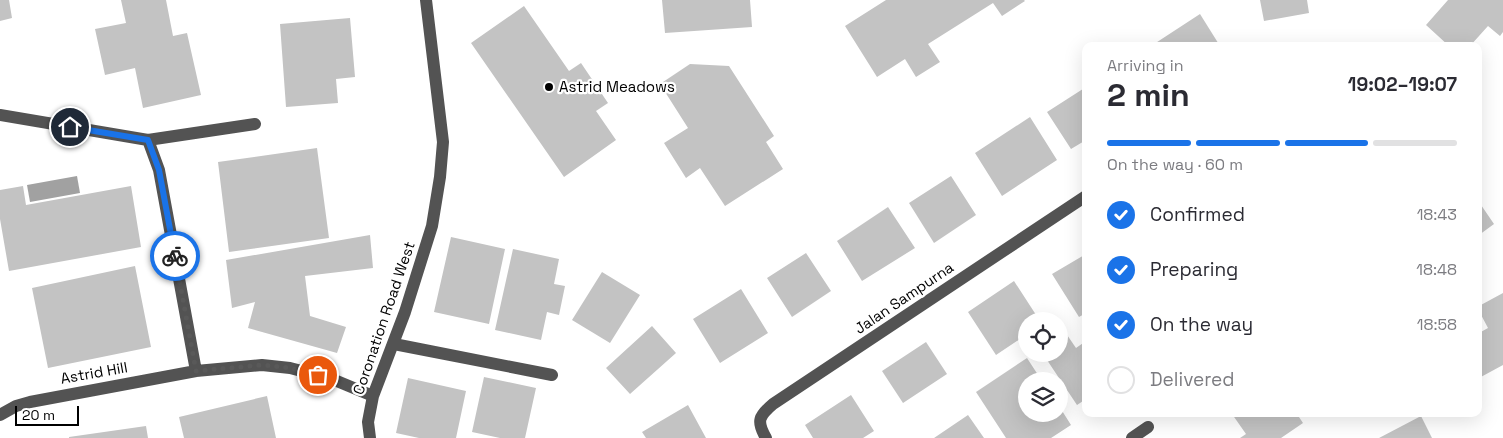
<!DOCTYPE html>
<meta charset="utf-8">
<style>
:root{--surface:#fff;--page:#f7f7f7;--text:#2b2b33;--muted:#7c7c81;--line:#e1e1e2;--accent:#1a73e8}
body{margin:0;font-family:"Space Grotesk",sans-serif;background:var(--page);color:var(--text);height:100vh;display:flex;flex-direction:column;font-size:19px;white-space:nowrap}
*{box-sizing:border-box;margin:0}
p{font-size:16px;color:var(--muted)}
.icon{flex:none;width:28px;height:28px;fill:none;stroke:currentColor;stroke-width:2;stroke-linecap:round;stroke-linejoin:round}
.map{position:relative;flex:1;overflow:hidden}
.details{position:absolute;left:1082px;top:42px;width:400px;height:375px;display:flex;flex-direction:column;background:var(--surface);border-radius:10px;box-shadow:0 5px 20px #0002}
.details>*{flex:none}
.tools{position:absolute;left:1018px;top:312px;display:grid;gap:10px}
.tools a{display:grid;place-items:center;width:50px;height:50px;border-radius:50%;background:var(--surface);box-shadow:0 5px 20px #0002;font-size:25px}
.scale{position:absolute;left:15px;bottom:12px;width:64px;box-sizing:border-box;padding-left:5px;border:2px solid #000;border-top:0;font-size:14px;line-height:18px;white-space:nowrap;color:#000;-webkit-text-stroke:4px #fff;paint-order:stroke}
.pin{position:absolute;display:grid;place-items:center;width:42px;height:42px;color:#fff;margin:-21px;border:2px solid #fff;border-radius:50%;box-shadow:0 1px 5px #0007}
.courier{position:absolute;display:grid;place-items:center;width:50px;height:50px;margin:-25px;border:4px solid #1a73e8;border-radius:50%;background:#fff;color:#222;box-shadow:0 1px 6px #0007}
.summary em{font-style:normal;font-weight:600}
.summary div{display:flex;flex-direction:column-reverse}
.summary{display:flex;align-items:center;justify-content:space-between;height:85px;padding:0 25px}
h1{font-size:32px;font-weight:600;line-height:38px}
.bar{display:grid;grid-template-columns:repeat(4,1fr);gap:8px 5px;align-content:center;height:60px;padding:0 25px}
.bar i{height:6px;border-radius:4px;background:var(--line)}
.bar .active{background:var(--accent)}
.bar p{grid-column:span 4}
ol{padding:0 25px;list-style:none}
li{display:flex;align-items:center;gap:15px;height:55px}
li p{margin-inline-start:auto}
li .icon{padding:5px;border-radius:50%;background:var(--accent);color:#fff;stroke-width:4}
li:last-child{color:var(--muted)}
li i{width:28px;height:28px;border:2px solid var(--line);border-radius:50%}
.map>svg:first-child{display:block}
</style>
<div class="map">
<svg width="1503" height="438" viewBox="0 0 1503 438">
<rect width="100%" height="100%" fill="#fff"/>
<path fill="#a1a1a1" d="M77 176 80 193 30 202 27 185Z"/>
<path fill="#c3c3c3" d="M0 0H9L12 18 0 21Z
M121 0H166L173 36 187 33 201 95 143 108 135 68 105 75 95 29 126 23Z
M662 0H750L752 27 665 33Z
M886 0H1024L1025 1 1002 16 993 3 928 44 940 62 916 77 905 59 877 77 845 26Z
M1260 0H1307L1309 13 1264 21Z
M1448 0H1503V32L1500 36 1488 26 1470 46H1449L1426 25Z
M524 6 569 71 581 63 608 103 596 111 616 140 564 177 471 43Z
M1200 14 1220 46H1151Z
M350 18 355 77 336 79 338 103 286 107 280 24Z
M690 64 729 66 774 136 766 142 783 169 725 206 700 168 686 178 664 143 688 128 660 84Z
M1086 87V140L1071 149 1047 112Z
M1030 117 1057 160 1002 196 975 153Z
M317 148 329 238 229 252 218 162Z
M951 176 976 215 934 243 909 203Z
M23 186 26 205 131 186 141 247 9 271 0 219V190Z
M1479 202 1494 224 1479 235Z
M888 207 915 248 862 281 837 241Z
M370 235 373 268 305 276 310 316 346 327 337 353 248 328 255 302 232 308 226 260Z
M451 237 505 249 489 324 434 312Z
M513 249 559 259 554 284 565 286 559 315 547 312 541 340 495 330Z
M806 253 831 291 792 317 767 278Z
M1086 254V313L1079 317 1052 274Z
M135 266 151 347 48 368 32 288Z
M602 272 640 295 610 343 572 320Z
M1014 281 1040 321H1026V335L996 355 968 312Z
M741 289 768 333 720 363 693 319Z
M1503 293V365L1479 378V333L1488 328 1479 311V306Z
M652 326 676 353 630 394 606 368Z
M1063 329 1076 348 1086 341V399L1077 405 1043 354H1059V331Z
M926 342 947 374 903 403 882 371Z
M1027 358 1042 381H1026V414H1059V406L1071 425 1051 438H1006L976 392Z
M484 377 536 388 525 438H500L472 432Z
M408 378 466 391 456 438H419L396 433Z
M851 395 874 431 863 438H813L805 425Z
M267 396 276 438H184L179 417Z
M688 405 706 438H646L642 432Z
M1232 414H1297L1303 423 1281 438H1240L1246 434Z
M968 415 984 438H934Z
M1421 416 1432 438H1379Z
M146 426 148 438H69V437Z"/>
<g fill="none" stroke-linecap="round" stroke-linejoin="round">
<path stroke="#535353" stroke-width="12" d="M0 115 148 140 255 124
M148 140 159 170 196 371
M394 344 552 375
M0 415 16 406 30 402 196 371 262 365 290 368 332 379 373 396
M370 438 368 422 373 396 405 312 432 226 440 177 443 142 426 0
M766 438C756 421 759 416 773 404L1086 196
M1132 438 1148 427"/>
</g>
<g fill="none" stroke-linecap="round" stroke-linejoin="round">
<path stroke="#595959" stroke-width="5" stroke-dasharray="0 9" d="M175 256 196 371 262 365 290 368 318 375"/>
<path stroke="#1a73e8" stroke-width="6" d="M70 127 148 140 159 170 175 256"/>
</g>
<circle fill="#000" stroke="#fff" stroke-width="2" cx="549" cy="87" r="5"/>
<g text-anchor="middle" stroke-width="4.5" stroke-linejoin="round" paint-order="stroke">
<g font-size="15" fill="#000" stroke="#fff" text-anchor="start">
<text x="559" y="92">Astrid Meadows</text>
</g>
<g font-size="15" fill="#000" stroke="#fff">
<text transform="translate(904 298) rotate(-34)" y="5">Jalan Sampurna</text>
<text transform="translate(384 318) rotate(-71)" y="5">Coronation Road West</text>
<text transform="translate(94 373) rotate(-10)" y="5">Astrid Hill</text>
</g>
</g>
</svg>
<div class="tools">
<a><svg class="icon" aria-label="locate" viewBox="0 0 24 24"><circle cx="12" cy="12" r="6"/><path d="M12 2v4M12 18v4M2 12h4M18 12h4"/></svg></a>
<a><svg class="icon" aria-label="layers" viewBox="0 0 24 24"><path d="M12 4l9 5-9 5-9-5zM3 14l9 5 9-5"/></svg></a>
</div>
<div class="scale">20 m</div>
<div class="pin" style="left:318px;top:375px;background:#ea580c"><svg class="icon" aria-label="bag" viewBox="0 0 24 24"><path d="M5 8h14l-1 12H6zM9 8a3 3 0 0 1 6 0"/></svg></div>
<div class="pin" style="left:70px;top:127px;background:#1f2937"><svg class="icon" aria-label="home" viewBox="0 0 24 24"><path d="M3 11l9-7 9 7M6 9v11h12V9"/></svg></div>
<div class="courier" style="left:175px;top:256px"><svg class="icon" aria-label="bike" viewBox="0 0 24 24"><circle cx="6" cy="16" r="4"/><circle cx="18" cy="16" r="4"/><path d="M6 16l4-8h5l3 8M10 8l3 8H6M13 5h3"/></svg></div>
<section class="details">
<div class="summary"><div><h1>2 min</h1><p>Arriving in</p></div><em>19:02–19:07</em></div>
<div class="bar"><i class="active"></i><i class="active"></i><i class="active"></i><i></i><p>On the way · 60 m</p></div>
<ol>
<li><svg class="icon" aria-label="check" viewBox="0 0 24 24"><path d="M5 12l5 5 9-10"/></svg>Confirmed<p>18:43</p></li>
<li><svg class="icon" aria-label="check" viewBox="0 0 24 24"><path d="M5 12l5 5 9-10"/></svg>Preparing<p>18:48</p></li>
<li><svg class="icon" aria-label="check" viewBox="0 0 24 24"><path d="M5 12l5 5 9-10"/></svg>On the way<p>18:58</p></li>
<li><i></i>Delivered</li>
</ol>
</section>
</div>
